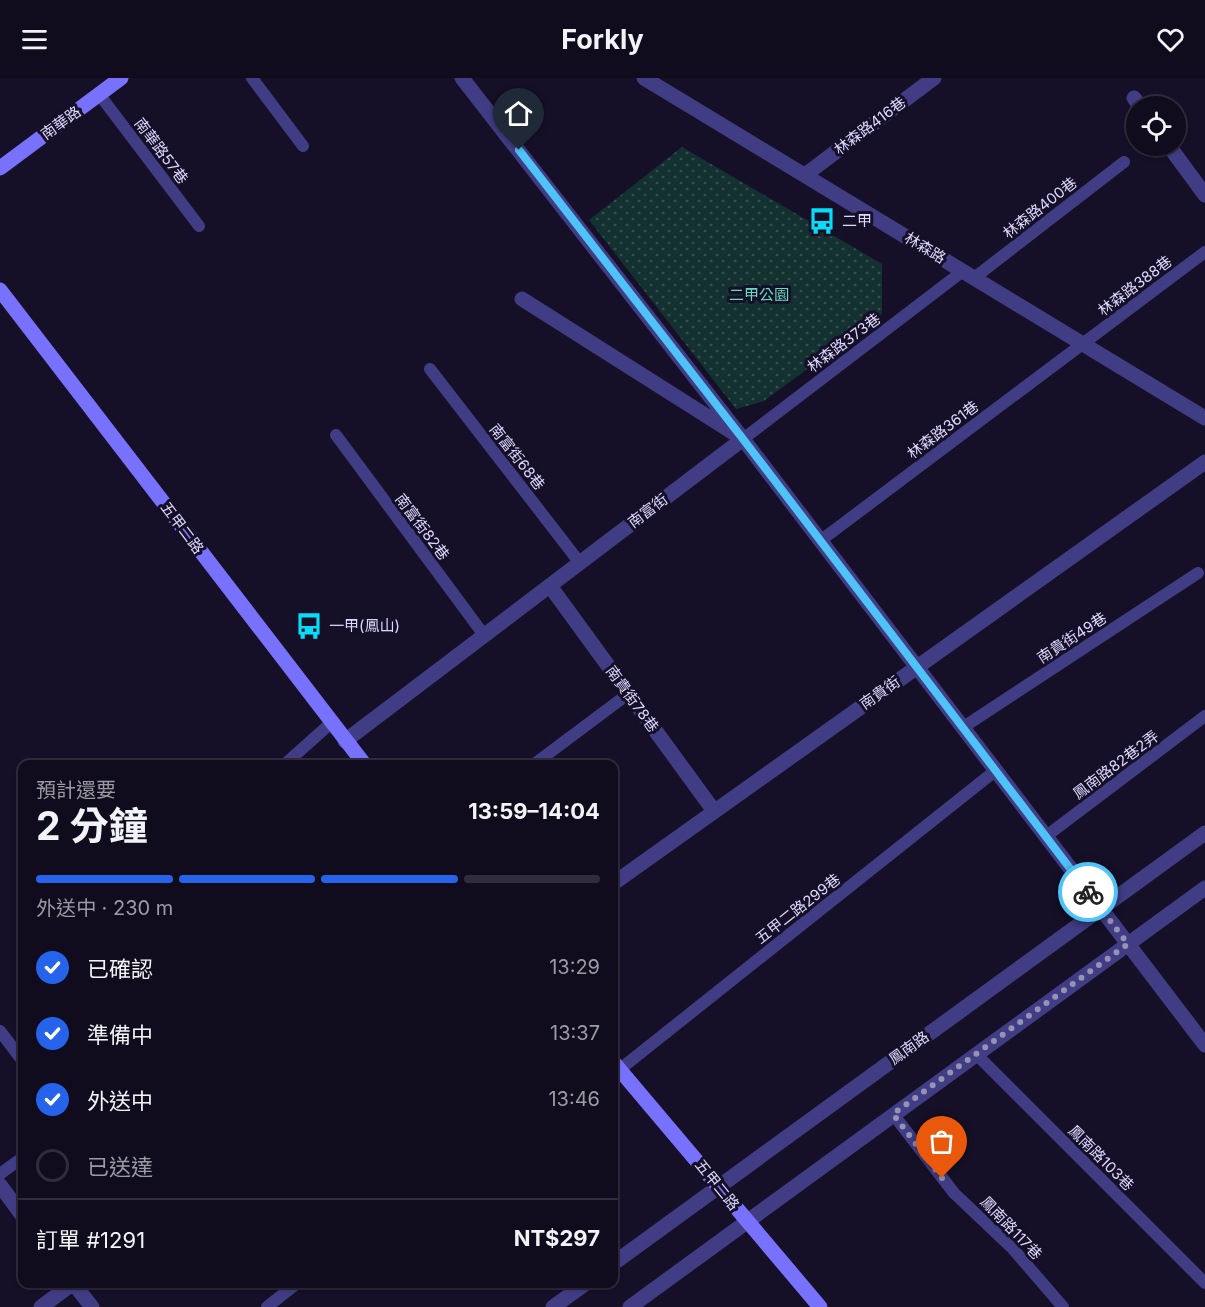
<!DOCTYPE html>
<html lang="zh-TW">
<meta charset="utf-8">
<style>
:root{--surface:#100c1d;--page:#191526;--text:#f1f3f6;--muted:#9c9ba4;--line:#302c3b;--accent:#2563eb}
body{margin:0;font-family:Inter,"Noto Sans TC",sans-serif;background:var(--page);color:var(--text);height:100vh;display:flex;flex-direction:column;font-size:22px;white-space:nowrap}
*{box-sizing:border-box;margin:0}
p{font-size:20px;color:var(--muted)}
.icon{flex:none;width:33px;height:33px;fill:none;stroke:currentColor;stroke-width:2;stroke-linecap:round;stroke-linejoin:round}
.map{position:relative;flex:1;overflow:hidden}
.panel{position:absolute;left:18px;top:682px;width:600px;height:528px;display:flex;flex-direction:column;background:var(--surface);border-radius:12px;box-shadow:0 2px 4px #0004,0 0 0 2px var(--line)}
.panel>*{flex:none}
.fabs{position:absolute;left:1126px;top:18px;display:grid;gap:12px}
.fabs a{display:grid;place-items:center;width:60px;height:60px;border-radius:50%;background:var(--surface);box-shadow:0 2px 4px #0004,0 0 0 2px var(--line);font-size:30px}
.pin{position:absolute;display:grid;place-items:center;width:51px;height:51px;color:#fff;margin:-62px -26px;border-radius:50% 50% 50% 0;rotate:-45deg;box-shadow:0 0 6px #0007}
.pin .icon{rotate:45deg}
.courier{position:absolute;display:grid;place-items:center;width:60px;height:60px;margin:-30px;border:4px solid #4fc3f7;border-radius:50%;background:#fff;color:#222;box-shadow:0 2px 8px #0007}
.overview em{font-style:normal;font-weight:700}
.overview div{display:flex;flex-direction:column-reverse}
.overview{display:flex;align-items:center;justify-content:space-between;height:102px;padding:0 18px}
h1{font-size:39px;font-weight:700;line-height:45px}
.bar{display:grid;grid-template-columns:repeat(4,1fr);gap:9px 6px;align-content:center;height:72px;padding:0 18px}
.bar i{height:8px;border-radius:4px;background:var(--line)}
.bar .active{background:var(--accent)}
.bar p{grid-column:span 4}
.line{display:flex;align-items:center;gap:15px;padding:0 18px;border-top:2px solid var(--line)}
.line div{flex:1}
ol{padding:0 18px;list-style:none}
li{display:flex;align-items:center;gap:18px;height:66px}
li p{margin-inline-start:auto}
li .icon{padding:6px;border-radius:50%;background:var(--accent);color:#fff;stroke-width:4}
li:last-child{color:var(--muted)}
li i{width:33px;height:33px;border:3px solid var(--line);border-radius:50%}
header{display:flex;justify-content:space-between;align-items:center;height:78px;padding:0 18px;background:var(--surface);font-size:27px;font-weight:700}
.map>svg:first-child{display:block}
</style>
<header><svg class="icon" aria-label="menu" viewBox="0 0 24 24"><path d="M4 6h16M4 12h16M4 18h16"/></svg>Forkly<svg class="icon" aria-label="heart" viewBox="0 0 24 24"><path d="M12 20l-8-8c-3-5 5-10 8-4 3-6 11-1 8 4z"/></svg></header>
<div class="map">
<svg width="1205" height="1229" viewBox="0 0 1205 1229">
<defs>
<pattern id="park-dots" width="8" height="8" patternUnits="userSpaceOnUse" patternTransform="scale(1.5)"><rect width="8" height="8" fill="#143131"/><path d="M2 2h.1M6 6h.1" fill="none" stroke="#364e50" stroke-width="1.8" stroke-linecap="round"/></pattern>
</defs>
<rect width="100%" height="100%" fill="#151027"/>
<path fill="url(#park-dots)" d="M682 69 882 186V236L764 323 736 331 589 142Z"/>
<g fill="none" stroke-linecap="round" stroke-linejoin="round">
<path stroke="#413d85" stroke-width="12" d="M252 0 303 68
M99 16 199 148
M974 200 1124 84
M430 291 580 485
M336 357 484 557
M743 361 963 193
M820 463 1205 174
M962 650 1198 495
M284 687 331 645
M533 687 628 616
M1045 759 1205 638
M0 953 22 982
M976 976 1205 1205
M619 992 995 693
M893 1036 954 1115 1013 1171 1063 1229
M0 1096 22 1080
M267 1229 296 1206"/>
<path stroke="#413d85" stroke-width="15" d="M462 0 743 361 1205 967
M644 0 1205 340
M1134 20 1140 28
M1169 68 1205 117
M805 97 934 0
M550 508 714 733
M345 663 743 361 522 221
M614 805 1205 384
M0 1107 22 1137
M614 1185 1205 755
M74 1206 92 1229
M41 1229 72 1206
M553 1229 585 1206
M630 1229 1205 810"/>
<path stroke="#7771fb" stroke-width="15" d="M0 90 121 0
M0 212 365 687
M614 985 820 1229"/>
</g>
<g fill="none" stroke-linecap="round" stroke-linejoin="round">
<path stroke="#9792b3" stroke-width="6" stroke-dasharray="0 10.8" d="M942 1100 893 1036 1128 866 1088 814"/>
<path stroke="#4fc3f7" stroke-width="8" d="M519 72 743 361 1088 814"/>
</g>
<defs>
<symbol id="bus-bare" viewBox="-9 -9 18 18"><path d="M-5-6H5V4H4V6H2V4H-2V6H-4V4H-5ZM-3.5-4V0h7V-4ZM-3.5 1.2v1.5H-2V1.2ZM2 1.2v1.5H3.5V1.2Z" fill="#09dcf9" stroke="#151027" stroke-width="2.5" paint-order="stroke"/></symbol>
</defs>
<g fill-rule="evenodd">
<use href="#bus-bare" x="803" y="124" width="38" height="38"/>
<use href="#bus-bare" x="290" y="529" width="38" height="38"/>
</g>
<g text-anchor="middle" stroke-width="6" stroke-linejoin="round" paint-order="stroke">
<g font-size="15" fill="#ddd8fe" stroke="#151027">
<text transform="translate(61 45) rotate(-36)" y="5">南華路</text>
<text transform="translate(870 48) rotate(-37)" y="5">林森路416巷</text>
<text transform="translate(161 73) rotate(53)" y="5">南華路57巷</text>
<text transform="translate(1040 130) rotate(-38)" y="5">林森路400巷</text>
<text transform="translate(925 170) rotate(31)" y="5">林森路</text>
<text transform="translate(1135 208) rotate(-37)" y="5">林森路388巷</text>
<text transform="translate(844 265) rotate(-37)" y="5">林森路373巷</text>
<text transform="translate(943 352) rotate(-37)" y="5">林森路361巷</text>
<text transform="translate(517 379) rotate(52)" y="5">南富街68巷</text>
<text transform="translate(648 433) rotate(-37)" y="5">南富街</text>
<text transform="translate(422 449) rotate(53)" y="5">南富街82巷</text>
<text transform="translate(182 450) rotate(53)" y="5">五甲二路</text>
<text transform="translate(1072 560) rotate(-33)" y="5">南貴街49巷</text>
<text transform="translate(880 615) rotate(-35)" y="5">南貴街</text>
<text transform="translate(632 621) rotate(54)" y="5">南貴街78巷</text>
<text transform="translate(1116 687) rotate(-37)" y="5">鳳南路82巷2弄</text>
<text transform="translate(798 831) rotate(-38)" y="5">五甲二路299巷</text>
<text transform="translate(909 970) rotate(-36)" y="5">鳳南路</text>
<text transform="translate(1101 1080) rotate(45)" y="5">鳳南路103巷</text>
<text transform="translate(717 1107) rotate(51)" y="5">五甲二路</text>
<text transform="translate(1011 1150) rotate(46)" y="5">鳳南路117巷</text>
</g>
<g font-size="15" fill="#ddd8fe" stroke="#151027" text-anchor="start">
<text x="842" y="148">二甲</text>
<text x="329" y="553">一甲(鳳山)</text>
</g>
<g font-size="15" fill="#65ddc1" stroke="#151027">
<text x="759" y="222">二甲公園</text>
</g>
</g>
</svg>
<div class="fabs">
<a><svg class="icon" aria-label="locate" viewBox="0 0 24 24"><circle cx="12" cy="12" r="6"/><path d="M12 2v4M12 18v4M2 12h4M18 12h4"/></svg></a>
</div>
<div class="pin" style="left:942px;top:1100px;background:#ea580c"><svg class="icon" aria-label="bag" viewBox="0 0 24 24"><path d="M5 8h14l-1 12H6zM9 8a3 3 0 0 1 6 0"/></svg></div>
<div class="pin" style="left:519px;top:72px;background:#1f2937"><svg class="icon" aria-label="home" viewBox="0 0 24 24"><path d="M3 11l9-7 9 7M6 9v11h12V9"/></svg></div>
<div class="courier" style="left:1088px;top:814px"><svg class="icon" aria-label="bike" viewBox="0 0 24 24"><circle cx="6" cy="16" r="4"/><circle cx="18" cy="16" r="4"/><path d="M6 16l4-8h5l3 8M10 8l3 8H6M13 5h3"/></svg></div>
<section class="panel">
<div class="overview"><div><h1>2 分鐘</h1><p>預計還要</p></div><em>13:59–14:04</em></div>
<div class="bar"><i class="active"></i><i class="active"></i><i class="active"></i><i></i><p>外送中 · 230 m</p></div>
<ol>
<li><svg class="icon" aria-label="check" viewBox="0 0 24 24"><path d="M5 12l5 5 9-10"/></svg>已確認<p>13:29</p></li>
<li><svg class="icon" aria-label="check" viewBox="0 0 24 24"><path d="M5 12l5 5 9-10"/></svg>準備中<p>13:37</p></li>
<li><svg class="icon" aria-label="check" viewBox="0 0 24 24"><path d="M5 12l5 5 9-10"/></svg>外送中<p>13:46</p></li>
<li><i></i>已送達</li>
</ol>
<div class="line" style="height:78px"><div>訂單 #1291</div><b>NT$297</b></div>
</section>
</div>
